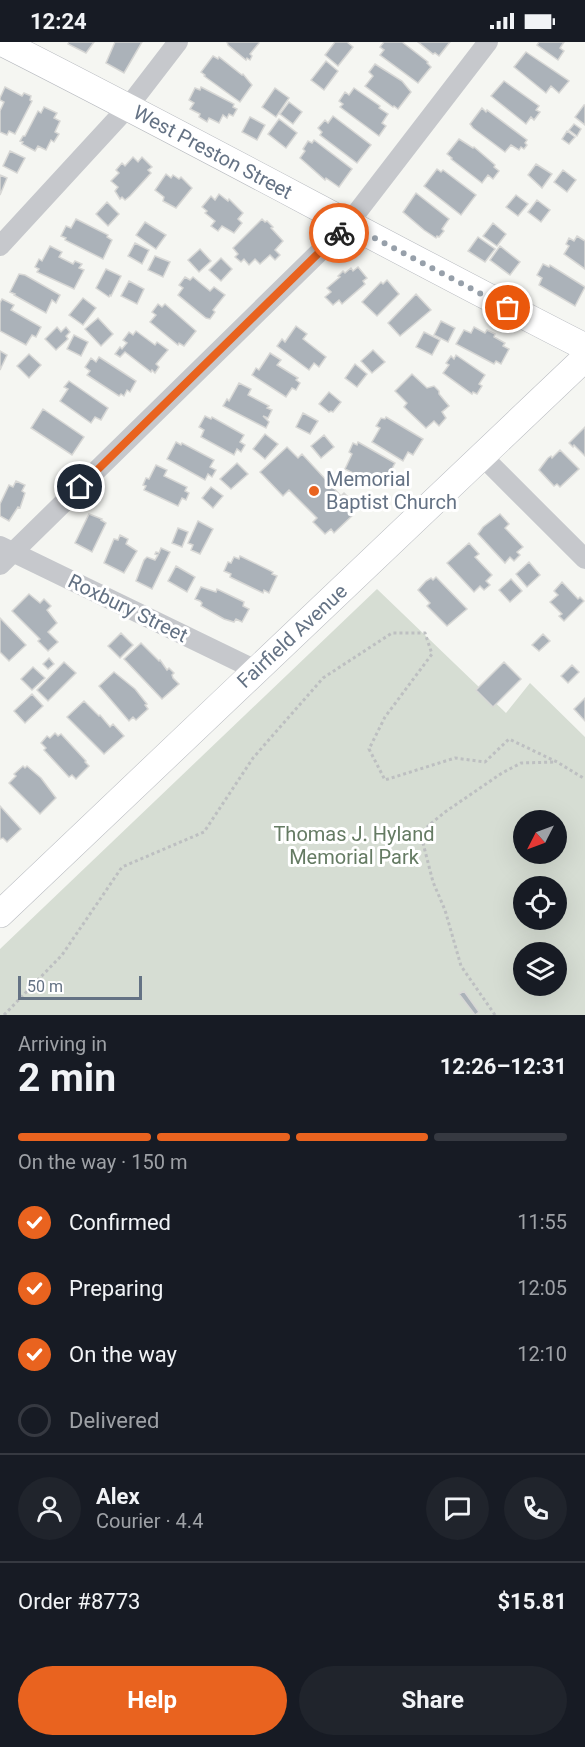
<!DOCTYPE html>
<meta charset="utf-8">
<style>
:root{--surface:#171b24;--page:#20242c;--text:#f1f3f6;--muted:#9ea1a6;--line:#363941;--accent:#e9631f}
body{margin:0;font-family:Roboto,sans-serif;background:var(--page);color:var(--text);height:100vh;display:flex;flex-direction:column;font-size:22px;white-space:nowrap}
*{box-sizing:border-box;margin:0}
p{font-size:20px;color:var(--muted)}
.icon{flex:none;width:33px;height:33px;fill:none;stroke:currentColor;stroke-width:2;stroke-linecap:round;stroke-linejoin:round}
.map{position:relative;height:973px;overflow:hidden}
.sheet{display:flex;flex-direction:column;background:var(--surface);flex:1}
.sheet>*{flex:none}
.needle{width:39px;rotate:228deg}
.tools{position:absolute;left:513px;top:768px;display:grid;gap:12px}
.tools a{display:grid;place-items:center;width:54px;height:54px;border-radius:50%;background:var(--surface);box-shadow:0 6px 24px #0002;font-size:30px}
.scale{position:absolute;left:18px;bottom:15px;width:124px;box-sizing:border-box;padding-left:6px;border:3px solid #647284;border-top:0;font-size:16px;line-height:21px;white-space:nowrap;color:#647284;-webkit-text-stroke:4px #fff;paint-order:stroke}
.pin{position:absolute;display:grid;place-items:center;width:51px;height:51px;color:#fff;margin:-26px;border:3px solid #fff;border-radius:50%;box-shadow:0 2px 6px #0007}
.courier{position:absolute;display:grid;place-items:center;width:60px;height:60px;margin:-30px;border:4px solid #e9631f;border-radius:50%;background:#fff;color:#222;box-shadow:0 2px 8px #0007}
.headline em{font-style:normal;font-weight:700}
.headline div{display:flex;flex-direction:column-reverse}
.headline{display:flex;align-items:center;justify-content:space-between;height:102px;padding:0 18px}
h1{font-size:39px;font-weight:700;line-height:45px}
.bar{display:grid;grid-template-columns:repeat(4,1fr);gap:9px 6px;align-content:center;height:72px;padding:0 18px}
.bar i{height:8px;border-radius:4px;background:var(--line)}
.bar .active{background:var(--accent)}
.bar p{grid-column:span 4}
.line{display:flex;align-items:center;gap:15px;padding:0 18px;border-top:2px solid var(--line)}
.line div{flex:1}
.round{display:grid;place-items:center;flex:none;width:63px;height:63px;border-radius:32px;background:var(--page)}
ol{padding:0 18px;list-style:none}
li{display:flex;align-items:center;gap:18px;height:66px}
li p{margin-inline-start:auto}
li .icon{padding:6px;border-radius:50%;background:var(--accent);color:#fff;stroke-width:4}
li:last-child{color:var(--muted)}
li i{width:33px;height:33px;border:3px solid var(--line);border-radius:50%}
.action{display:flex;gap:12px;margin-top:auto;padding:12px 18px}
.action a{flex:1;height:69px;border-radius:36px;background:var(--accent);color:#fff;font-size:24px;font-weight:700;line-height:69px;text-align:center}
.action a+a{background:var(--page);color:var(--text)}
.status{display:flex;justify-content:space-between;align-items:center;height:42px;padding:0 30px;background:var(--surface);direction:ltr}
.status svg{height:16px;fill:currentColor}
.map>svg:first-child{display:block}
</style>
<div class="status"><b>12:24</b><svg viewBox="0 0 49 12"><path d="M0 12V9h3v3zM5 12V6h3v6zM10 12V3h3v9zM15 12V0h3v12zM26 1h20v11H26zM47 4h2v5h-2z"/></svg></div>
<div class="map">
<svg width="585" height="973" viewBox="0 0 585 973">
<rect width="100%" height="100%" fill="#f5f6f2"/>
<path fill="#d6ddd3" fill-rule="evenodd" d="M377 547 506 671 530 641 585 695V973H0V907ZM524 778H556V812H524ZM524 844H556V878H524ZM524 910H556V944H524Z"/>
<path fill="#abb2b9" stroke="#d7d7d5" stroke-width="1.5" d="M69 0H94L86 11 68 2Z
M115 0H142L124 31 106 21Z
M227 0H258L259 1 250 12 252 14 250 18 247 16 246 18 228 3Z
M335 0H347L353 5 338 24 325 13Z
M384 0H402L428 20 427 21 431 25 418 41 380 13 384 8 380 5Z
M418 0H450L439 14 435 11 433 12Z
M539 0H564L560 6 564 9 558 18 537 3Z
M526 10 569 39 559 51 551 44 546 51 514 25Z
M213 14 218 17 219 15 242 33 243 32 252 43 240 60 204 34 205 33 201 30Z
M326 19 338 29 324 48 311 38Z
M375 22 402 39 411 50 398 67 394 64 393 65 365 44 373 34 369 30Z
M504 39 539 64 536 68 540 70 534 78 531 75 526 82 491 54Z
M5 45 22 54 24 51 31 54 30 58 32 59 15 92 9 89 7 93 0 90V69L4 60 0 58V56Z
M201 45 234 62 233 65 237 67 233 74 229 72 227 76 223 73 219 81 209 76 207 80 199 75 200 72 190 67 194 61 189 58 195 46 200 48Z
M275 46 289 56 276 75 262 65Z
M354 46 380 64 379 66 388 72 382 81 386 84 379 94 340 65 343 62 339 59 345 50 349 53Z
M289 60 302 70 293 82 280 72Z
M584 63H585V83L575 75Z
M44 65 57 71 54 76 60 79 55 90 59 92 54 100 51 98 46 108 38 104 35 109 22 102 23 100 20 99 23 94H25L38 69 41 71Z
M482 66 486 70 487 68 527 98 525 101 527 103 524 107 521 105 519 108 511 103 505 110 473 86 470 82Z
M333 74 371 103 357 121 320 93 322 90 318 86 325 78 328 81Z
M250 75 265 83 257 98 242 90Z
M279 77 297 91 286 106 268 92Z
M574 82 581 87 577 94 569 88Z
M567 89 575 95 569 102 562 97Z
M459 97 473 106 474 105 495 123 494 125 499 129 493 137 488 133 482 141 451 117 452 116 447 112Z
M314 98 352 127 339 145 326 136 325 138 300 116 305 109 303 107 308 99 312 101Z
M10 109 25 116 17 131 3 124Z
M133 115 138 120 142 115 152 125 148 128 151 131 130 154 125 158 122 155 120 157 115 149 118 145 111 139 119 131 116 128 122 121 125 124Z
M536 122 552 132 542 146 528 133Z
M437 127 441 130 443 128 476 153 461 173 424 144Z
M563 128 576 138 567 150 554 140Z
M166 132 171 136 173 133 179 137 181 135 192 146 176 166 163 159 164 155 155 148Z
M0 133 7 136 0 153Z
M416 151 449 177 442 187 444 189 439 195 437 194 436 196 424 188 403 170Z
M219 152 228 159 229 157 243 171 238 177 242 181 234 191 222 184 218 189 211 184 215 179 205 171 207 169 202 165 211 154 215 158Z
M516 153 528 162 518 174 506 165Z
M537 158 550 168 541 180 528 170Z
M107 160 119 172 108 184 96 172Z
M76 177 108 193 107 195 112 198 103 217 65 198 66 196 61 194 66 184 71 186Z
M262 177 265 180 267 179 273 185 271 186 283 199 275 208 280 213 275 218 270 213 260 222 255 217 249 223 244 217 241 220 235 215 238 212 233 206Z
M145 180 166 193 156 207 136 193Z
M493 181 506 192 497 204 483 194Z
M577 194 585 199V227L564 212 569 204 566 202 569 196 574 199Z
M478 195 495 207 485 220 468 209Z
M135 201 149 208 142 222 128 214Z
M50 204 62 210 59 215 73 222 75 219 82 222 79 226 84 228 74 247 37 230 39 227 35 225 39 217 42 219Z
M500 204 520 220 510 233 490 218Z
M200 207 211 219 199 230 188 218Z
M155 214 170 220 163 235 148 228Z
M221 216 232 227 221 239 209 228Z
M543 222 549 225 550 223 585 245 575 264 539 243 542 236 537 233Z
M358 225 367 236 363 239 365 242 342 262 339 258 333 263 325 255 331 250 327 246 340 235 338 234 343 229 345 231 351 226 353 229Z
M106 227 121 234 111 254 110 253 109 255 96 246Z
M19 232 25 233 60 253 56 261 52 258 46 271 14 253 15 252 10 250Z
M185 235 190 238 193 235 210 249 214 245 225 253 213 268 215 270 210 277 206 276 178 253 183 246 179 243Z
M387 238 399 252 377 274 362 260 381 240 383 242Z
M129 239 144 247 137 262 121 254Z
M416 252 431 268 400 294 388 281Z
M83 256 96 266 83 283 69 273Z
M2 257 14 263 11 268 41 285 36 295 32 293 26 303 0 289V261Z
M158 262 162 265 165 262 196 289 184 304 179 301 178 303 150 280 156 273 152 270Z
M98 276 113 292 101 304 85 287Z
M441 279 455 286 448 300 434 293Z
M296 284 307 292 303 297 326 315 319 325 314 321 309 328 277 304 282 297 285 300Z
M57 285 61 290 66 285 70 290 66 294 68 297 56 308 45 297Z
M474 285 485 291 487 288 495 292 494 295 505 301 503 304 509 307 501 322 496 319 494 322 456 302 464 288 471 291Z
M136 289 155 303 157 300 168 308 156 322 159 325 155 331 152 328 151 330 125 310 120 315 115 312 120 305 122 307 127 301 123 298 129 290 133 293Z
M424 290 440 298 432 313 416 305Z
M74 293 88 300 81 314 67 307Z
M373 308 385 320 372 331 361 319Z
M0 309 7 313 0 328Z
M270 311 281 318 277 323 298 336 296 338 300 341 296 348 292 346 286 355 252 333 256 326 259 328Z
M29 312 41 323 29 336 17 324Z
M456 313 485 333 479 342 482 344 477 352 473 350 472 352 443 331 449 323 446 321 451 314 454 317Z
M99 315 136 339 130 350 127 348 124 354 121 352 119 354 87 333 90 329 85 325 91 316 96 320Z
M355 322 367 332 357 345 345 336Z
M412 332 427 346 434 344 439 349V352L449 364 442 370 446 376 439 384 434 379 426 386 404 365 407 361 395 349Z
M69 339 108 366 101 378 95 375 91 381 60 359 68 347 64 345Z
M239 341 251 347 248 353 269 364 267 366 272 368 268 376 263 374 269 380 266 386 223 364 227 357 229 359Z
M329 350 341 360 333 370 331 369 329 370 319 362Z
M43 367 84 395 72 413 31 386Z
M303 371 318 379 310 392 296 385Z
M205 374 211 377 212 375 244 393 240 400 245 403 241 410 237 407 234 413 201 395 204 388 199 385Z
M386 375 423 397 413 413 408 410 403 419 372 400 380 386 376 384 381 376 385 377Z
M585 385V414L574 403 573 405 569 401Z
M265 392 278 402 265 417 253 407Z
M324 393 334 405 321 416 311 404Z
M176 400 181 403 182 401 214 418 210 425 216 428 212 435 208 432 205 438 167 417Z
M358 400 395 421 386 438 382 436 378 444 345 427 352 412 349 410 353 401 357 403Z
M287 405 298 416 302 412 341 454 344 451 356 463 351 468 354 472 334 491 331 487 325 492 313 480 317 476 289 448 283 454 260 430Z
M560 408 579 427 560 445 557 442 554 444 539 428 548 416 551 414 552 416Z
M237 421 248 432 231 447 220 437Z
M156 423 167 428 164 434 187 445 185 449 189 451 186 458 182 456 178 464 144 448 146 444 143 443 146 436 149 437Z
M16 439 25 443 22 449 25 451 20 466 18 465 9 479 0 474V462L9 443 13 445Z
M211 445 223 454 213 466 202 456Z
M89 472 102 477 101 478 106 481 92 510 75 501Z
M500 472 509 482 505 486 523 505 517 510 520 513 514 519 510 515 505 521 478 492 483 485Z
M198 479 213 487 200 512 191 508 193 503 188 501Z
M178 486 188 490 182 505 172 501Z
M120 493 128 497 126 502 137 509 124 531 104 521 114 497 118 498Z
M469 501 479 512 475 515 492 533 486 539 490 543 484 548 480 544 474 550 447 521Z
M161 506 170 510 152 547 136 539 144 518 147 515 155 518 158 513 155 512 156 510 159 511Z
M240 514 273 530 272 532 277 534 269 551 264 548 263 551 230 535 231 532 224 529 228 520 231 521 234 515 239 517Z
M529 520 540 533 527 545 516 532Z
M176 524 195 535 187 550 168 539Z
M436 535 467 567 447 584 427 564 430 561 418 548 426 539 431 536 433 538Z
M511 537 522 549 510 560 499 548Z
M562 540 578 557 580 555 584 559 564 579 559 574 562 572 550 560 558 553 554 549Z
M201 545 216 550 217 547 244 560 243 564 249 567 242 580 236 577 234 580 224 577 201 564 202 561 200 559 195 557Z
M29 552 40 561 44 557 51 564 47 568 57 581 48 590 58 600 48 609 38 599 40 597 12 569Z
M0 576 26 603 9 619 0 610Z
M121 591 133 603 120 616 108 604Z
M543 592 550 599 539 609 532 603Z
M141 601 159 619 160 618 167 628 169 626 174 631 172 633 173 636 179 642 162 657 124 617Z
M49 616 54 622 48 627 43 622Z
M64 620 76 631 48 659 37 648Z
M504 620 521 637 493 665 476 648Z
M572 623 579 630 568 641 561 634Z
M33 625 45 636 32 648 21 637Z
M114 630 135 647 147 662 145 663 148 667 136 678 133 675 129 679 99 644Z
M32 652 43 664 25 681 14 669Z
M585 656V679L574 667Z
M84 659 99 674 100 673 110 685 113 682 124 694 104 712 67 675Z
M55 691 58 694 61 692 86 719 85 720 89 724 76 737 72 733 69 735 44 708 46 706 41 701 47 694 50 696Z
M23 724 25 726 27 724 41 736 56 756 40 772 9 741 16 734 14 732Z
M0 764 21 787 7 800 3 796 0 797Z
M464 949 479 970 475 973 459 952Z"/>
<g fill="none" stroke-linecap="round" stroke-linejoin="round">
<defs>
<path id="secondary" d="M1 0C197 99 389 205 585 305
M0 872 585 316"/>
</defs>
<use href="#secondary" stroke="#b8bbc0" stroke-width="28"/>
<path stroke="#bdbfc1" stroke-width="3" stroke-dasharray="3 3" stroke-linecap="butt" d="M4 973 62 913 122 825 204 790 253 716 323 636 392 591H425L432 612 385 675 369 707 385 738 455 716 485 720 509 697 557 720 585 737
M495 973 461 924 445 868 433 840 423 801 428 784 445 770 502 731 521 721 555 720"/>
<path stroke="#c6c8cc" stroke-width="20" d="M0 204 128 65 178 0
M482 414 585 517
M0 504 256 628
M0 523 348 182 488 0"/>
<use href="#secondary" stroke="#fff" stroke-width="27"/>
</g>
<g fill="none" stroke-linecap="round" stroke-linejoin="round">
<path stroke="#97a0aa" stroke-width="6" stroke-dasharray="0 10.8" d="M339 191 348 182 508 266"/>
<path stroke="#e9631f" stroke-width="8" d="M80 445 339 191"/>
</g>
<circle fill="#e9631f" stroke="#fff" stroke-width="2" cx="314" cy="449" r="6"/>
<g text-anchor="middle" stroke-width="6" stroke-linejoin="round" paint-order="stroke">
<g font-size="20" fill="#647284" stroke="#fff">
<text transform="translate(213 110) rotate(28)" y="7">West Preston Street</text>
<text transform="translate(128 566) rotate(26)" y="7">Roxbury Street</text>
<text transform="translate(292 594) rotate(-43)" y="7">Fairfield Avenue</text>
</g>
<g font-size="20" fill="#647284" stroke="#fff" text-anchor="start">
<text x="326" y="444">Memorial<tspan x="326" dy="23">Baptist Church</tspan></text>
</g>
<g font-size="20" fill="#657b63" stroke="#fff">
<text x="354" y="799">Thomas J. Hyland<tspan x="354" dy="23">Memorial Park</tspan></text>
</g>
</g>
</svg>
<div class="tools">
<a><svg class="needle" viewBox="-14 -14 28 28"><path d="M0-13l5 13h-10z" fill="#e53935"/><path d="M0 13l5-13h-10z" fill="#9ea1a6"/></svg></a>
<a><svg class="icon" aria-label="locate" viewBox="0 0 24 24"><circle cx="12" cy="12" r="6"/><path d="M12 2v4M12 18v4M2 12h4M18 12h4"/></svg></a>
<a><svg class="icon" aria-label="layers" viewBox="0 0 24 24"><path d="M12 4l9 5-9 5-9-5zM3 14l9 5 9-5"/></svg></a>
</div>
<div class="scale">50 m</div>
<div class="pin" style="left:508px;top:266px;background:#ea580c"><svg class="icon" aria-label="bag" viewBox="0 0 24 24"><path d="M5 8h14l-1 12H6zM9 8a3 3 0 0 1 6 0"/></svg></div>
<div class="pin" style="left:80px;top:445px;background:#1f2937"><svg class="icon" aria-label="home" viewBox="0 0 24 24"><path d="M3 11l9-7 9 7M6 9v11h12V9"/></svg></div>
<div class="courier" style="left:339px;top:191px"><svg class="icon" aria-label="bike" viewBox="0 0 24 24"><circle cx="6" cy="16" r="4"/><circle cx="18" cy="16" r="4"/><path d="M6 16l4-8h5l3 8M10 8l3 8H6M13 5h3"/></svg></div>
</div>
<section class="sheet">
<div class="headline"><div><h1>2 min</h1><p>Arriving in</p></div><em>12:26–12:31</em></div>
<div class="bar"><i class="active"></i><i class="active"></i><i class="active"></i><i></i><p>On the way · 150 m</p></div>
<ol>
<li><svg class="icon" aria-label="check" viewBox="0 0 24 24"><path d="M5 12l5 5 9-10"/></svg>Confirmed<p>11:55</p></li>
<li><svg class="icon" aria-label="check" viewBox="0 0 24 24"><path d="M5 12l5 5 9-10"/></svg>Preparing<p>12:05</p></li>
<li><svg class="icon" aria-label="check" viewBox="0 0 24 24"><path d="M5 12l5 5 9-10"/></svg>On the way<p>12:10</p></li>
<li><i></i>Delivered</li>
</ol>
<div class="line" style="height:108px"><a class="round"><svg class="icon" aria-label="person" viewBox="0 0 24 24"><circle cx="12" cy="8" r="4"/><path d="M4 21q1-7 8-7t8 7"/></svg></a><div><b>Alex</b><p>Courier · 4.4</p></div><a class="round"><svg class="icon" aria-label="chat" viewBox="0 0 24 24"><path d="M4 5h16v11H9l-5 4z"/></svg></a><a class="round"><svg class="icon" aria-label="phone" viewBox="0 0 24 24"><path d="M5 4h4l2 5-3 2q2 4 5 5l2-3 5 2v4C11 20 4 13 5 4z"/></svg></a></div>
<div class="line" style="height:78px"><div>Order #8773</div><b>$15.81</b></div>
<div class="action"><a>Help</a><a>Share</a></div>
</section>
